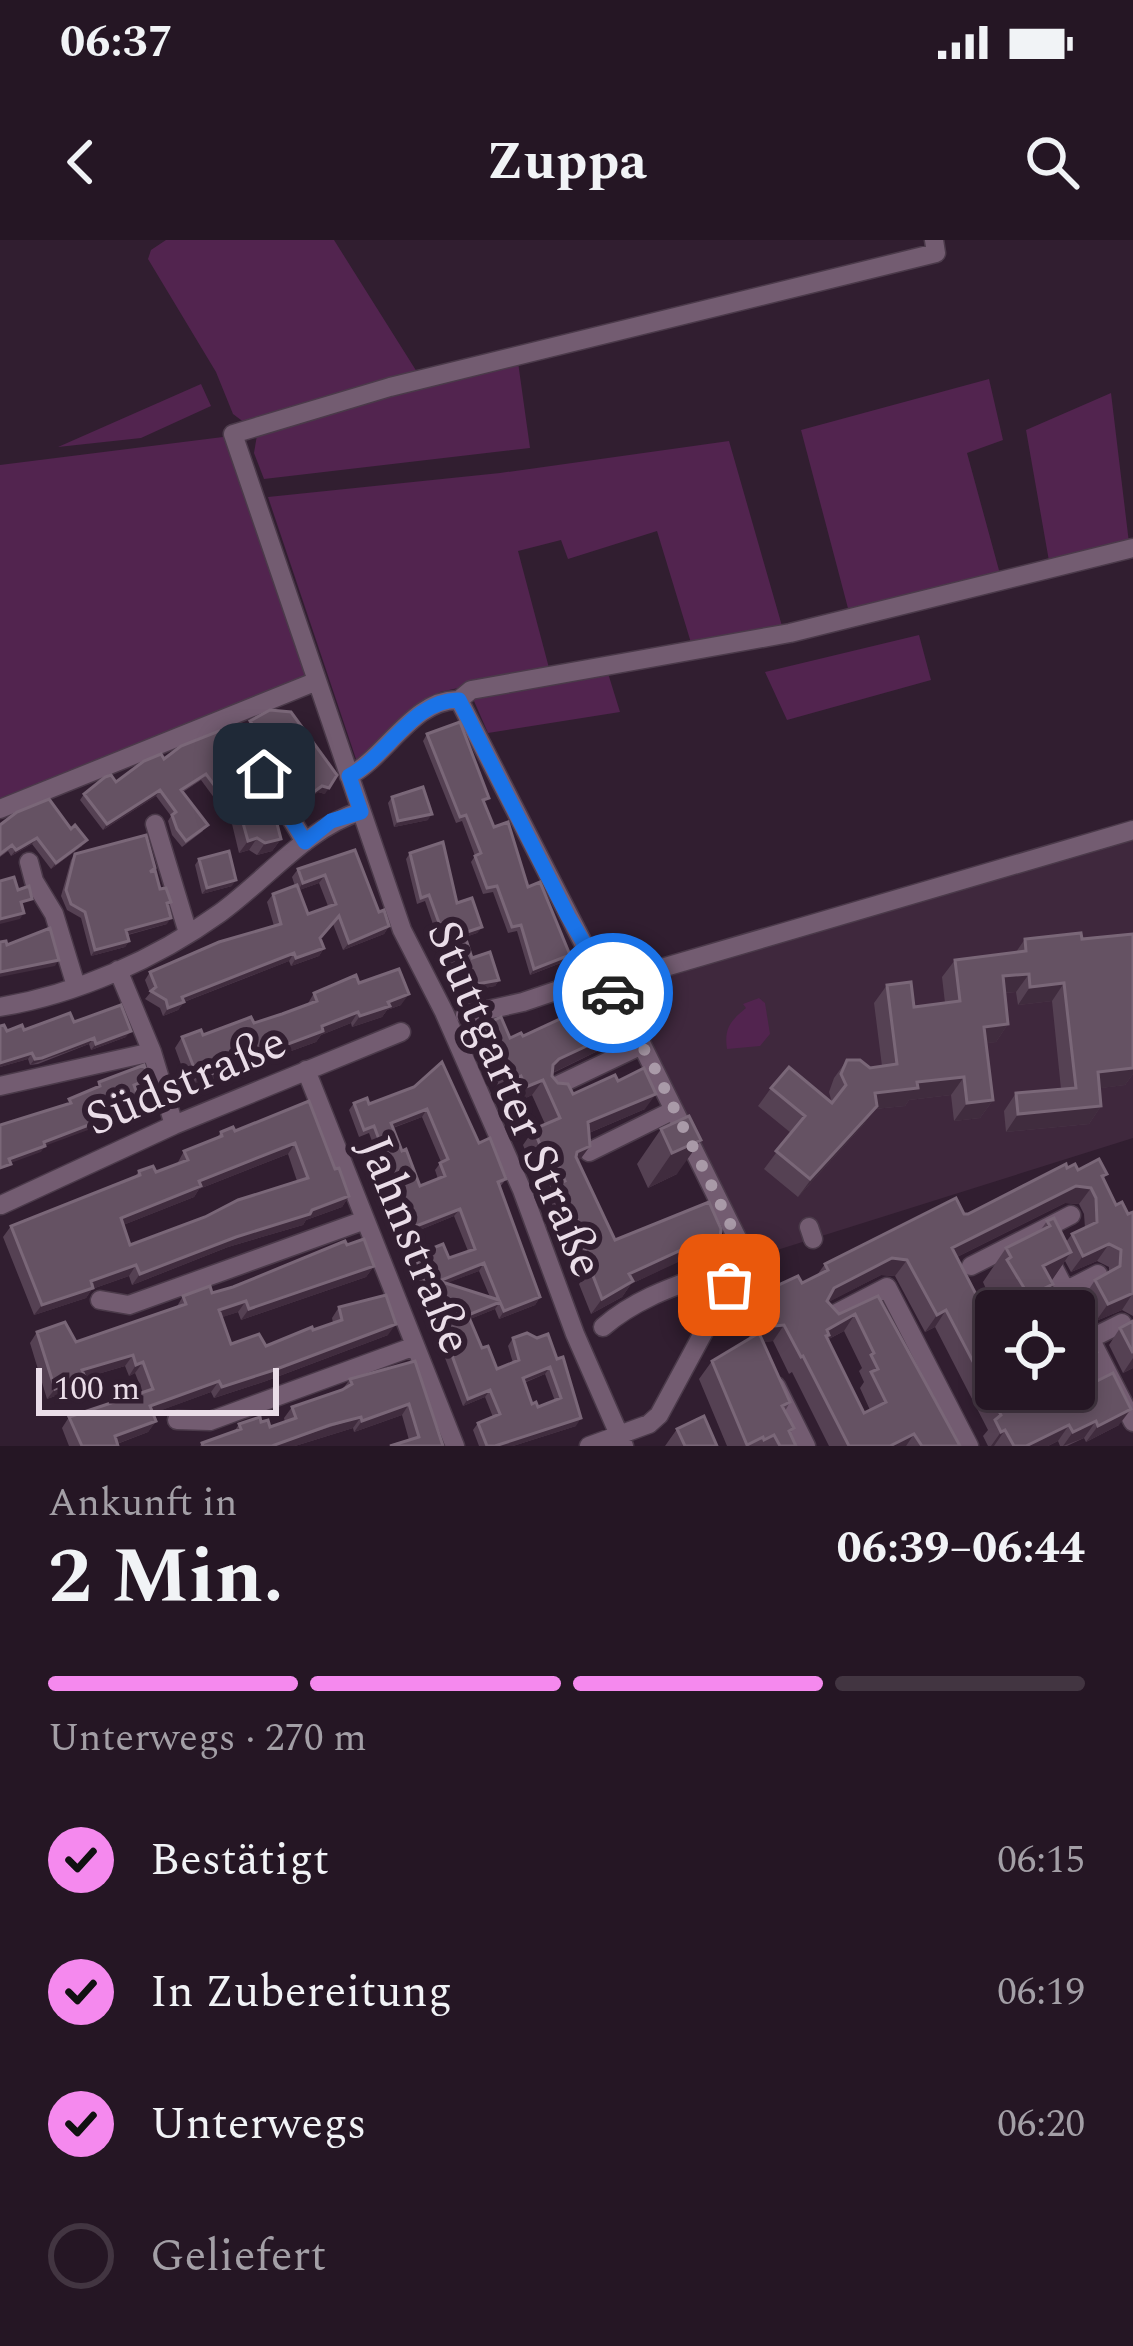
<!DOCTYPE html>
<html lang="de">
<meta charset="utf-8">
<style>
:root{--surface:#251624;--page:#2d1f2c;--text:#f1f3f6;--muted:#a39fa6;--line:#423541;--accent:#f589ee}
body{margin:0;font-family:Spectral,serif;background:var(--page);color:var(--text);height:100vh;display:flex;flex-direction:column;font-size:45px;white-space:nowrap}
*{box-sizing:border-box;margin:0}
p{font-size:39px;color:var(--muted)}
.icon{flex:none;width:66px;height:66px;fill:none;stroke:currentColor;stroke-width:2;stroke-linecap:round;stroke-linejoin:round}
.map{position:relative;height:1206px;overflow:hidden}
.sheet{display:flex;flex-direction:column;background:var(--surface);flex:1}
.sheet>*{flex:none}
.tools{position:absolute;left:975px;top:1050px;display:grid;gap:24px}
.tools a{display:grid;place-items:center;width:120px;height:120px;border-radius:12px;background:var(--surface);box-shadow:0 6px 18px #0003,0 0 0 3px var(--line);font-size:60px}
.scale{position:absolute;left:36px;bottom:30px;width:243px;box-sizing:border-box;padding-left:12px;border:6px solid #eadde8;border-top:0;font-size:33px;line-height:42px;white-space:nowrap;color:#eadde8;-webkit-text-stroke:9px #311e30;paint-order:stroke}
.pin{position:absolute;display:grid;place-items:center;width:102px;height:102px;color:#fff;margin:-51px;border-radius:24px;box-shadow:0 6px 18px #0006}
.courier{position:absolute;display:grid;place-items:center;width:120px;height:120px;margin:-60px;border:9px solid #1a73e8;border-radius:50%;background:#fff;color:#222;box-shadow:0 3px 15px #0007}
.headline em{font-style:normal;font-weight:700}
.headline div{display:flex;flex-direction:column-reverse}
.headline{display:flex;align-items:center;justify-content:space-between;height:204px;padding:0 48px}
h1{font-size:78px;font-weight:700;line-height:90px}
.bar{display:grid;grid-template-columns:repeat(4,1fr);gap:18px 12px;align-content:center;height:144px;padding:0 48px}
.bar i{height:15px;border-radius:9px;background:var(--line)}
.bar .selected{background:var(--accent)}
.bar p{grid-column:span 4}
ol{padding:0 48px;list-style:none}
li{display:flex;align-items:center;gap:36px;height:132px}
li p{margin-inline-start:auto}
li .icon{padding:12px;border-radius:50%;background:var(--accent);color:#111;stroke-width:4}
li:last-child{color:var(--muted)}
li i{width:66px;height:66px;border:6px solid var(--line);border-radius:50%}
.status{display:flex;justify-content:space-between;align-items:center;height:84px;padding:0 60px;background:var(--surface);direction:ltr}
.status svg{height:33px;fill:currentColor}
header{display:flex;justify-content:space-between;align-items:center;height:156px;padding:0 48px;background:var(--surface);font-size:54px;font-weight:700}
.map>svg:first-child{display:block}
</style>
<div class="status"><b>06:37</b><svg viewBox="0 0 49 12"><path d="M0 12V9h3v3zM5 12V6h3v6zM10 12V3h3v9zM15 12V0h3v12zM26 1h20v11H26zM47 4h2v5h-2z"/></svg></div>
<header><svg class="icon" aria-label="back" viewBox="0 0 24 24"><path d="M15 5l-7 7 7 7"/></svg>Zuppa<svg class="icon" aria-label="search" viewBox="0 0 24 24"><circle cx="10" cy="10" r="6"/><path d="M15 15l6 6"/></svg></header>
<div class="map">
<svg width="1133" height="1206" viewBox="0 0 1133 1206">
<rect width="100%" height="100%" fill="#311e30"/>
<path fill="#3f283d" d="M1133 595V898L742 1021 737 998 621 746Z"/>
<path fill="#52244f" d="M166 0H334L417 132 245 183 233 174 216 132 148 19 151 10Z
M518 122 530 208 264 239 254 213 257 195 274 185Z
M989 139 1003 200 967 213 1000 334 849 372 801 190Z
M201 144 211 166 141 198 58 207Z
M1111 153 1129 303 1049 321 1026 190Z
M223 197 232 203 308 438 0 565V225Z
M729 201 782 386 692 406 657 291 568 319 561 300 518 311 549 428 440 452 420 465 363 523 356 519 268 257 500 233Z
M919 395 931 440 787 480 765 432Z
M607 430 620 472 488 493 474 461 476 454Z
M759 758 765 763 770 794 760 806 727 809C724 789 730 781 746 768L743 764Z"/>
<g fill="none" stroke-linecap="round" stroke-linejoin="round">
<path stroke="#8b5187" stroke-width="4.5" d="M983 1069 996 1090"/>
<defs>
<path id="minor" d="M459 460 600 736 642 805 737 998 742 1021 659 1175 649 1184 589 1206
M264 534 305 602
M349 536C386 517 414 458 459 460L471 450 790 393 1133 308
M0 569 317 441
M155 584 188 693
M29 622 34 641 54 674 76 746
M607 744 1133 590
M0 767C77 754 156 719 220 673 267 639 305 589 361 571
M465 775 523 762 600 736
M152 812 174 885
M306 830 455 1206
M0 846 152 812 118 730
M554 847 642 805
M589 912 674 870
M1 965 174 885 401 792
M1071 975 1036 993 1133 1182
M809 987 813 999
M971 1026 1036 993
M1065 1051 1098 1034
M100 1060 129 1065 365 980
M829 1077 887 1047 969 1206
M603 1087C643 1052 694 1041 742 1021
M1090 1099 1122 1083
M776 1146 806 1206
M1074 1148 1107 1131
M177 1180 210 1181 415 1106
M624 1206 575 1094 522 950 444 772 402 690 233 194 390 147 936 13 934 0"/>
</defs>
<use href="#minor" stroke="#4b3a4a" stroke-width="21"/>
<use href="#minor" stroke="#735c71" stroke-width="18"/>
</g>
<path fill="#554153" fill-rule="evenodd" d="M270 470 325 554 318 552 311 557 287 534 273 510 251 526 255 553 226 574 201 540 183 552 203 591 182 607 172 595 168 581 171 576 156 556 103 590 80 560 84 554 116 542 164 519 233 509 251 495 246 487 250 481Z
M427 494 485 564 494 587 528 647 566 721 530 735 517 691 508 693 493 652 483 654 471 622 475 616 462 581 456 583 423 501Z
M392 557 428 580 394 587 388 563Z
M240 572 279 575 276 581 281 599 272 611 257 615 249 610 239 613 232 584Z
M0 585 82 606 51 629 32 604 11 616 8 611 0 617Z
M355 610 379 672 389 686 384 694 343 710 333 684 321 699 324 708 319 716 291 726 289 721 184 762 178 770 163 776 160 768 145 759 150 753 145 740 150 732 274 686 267 662 273 654 295 646 292 637 298 629ZM319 643 328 666 308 674 299 650Z
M410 613 482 687 477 693 465 697 472 718 499 740 495 746 462 752 452 724 447 725 425 661 417 664 406 619Z
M75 614 153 631 168 666 167 684 128 695 129 701 125 707 91 716 81 678 67 670 61 656 71 620Z
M199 619 232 646 202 654 195 625Z
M1133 694V834L1125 845 1100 848 1101 866 1089 884 1006 892 1004 871 1016 853 1061 849 1052 761 1018 765 1016 752 1005 753 1008 784 996 802 986 803 993 860 980 878 954 881 951 855 909 860 905 866 874 869 864 884 798 957 764 929 791 893 758 866 771 848 832 863 829 852 834 838 847 820 870 828 882 826 874 763 887 745 914 767 945 763 942 737 955 720 1016 712 1025 699H1082Z
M359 743 401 765 387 770 382 777 352 787 351 783 321 795 316 802 236 831 233 836 190 849 175 808 182 797 203 795 254 783 307 765 314 753Z
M579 780 614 803 553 833 552 836 573 854 618 841 645 869 589 893 590 906 578 922 615 1000 720 998 709 1014 687 1024 685 1019 679 1021 631 1044 622 1057 591 1074 579 1044 582 1040 563 1002 567 997 549 958 553 953 544 933 538 936 534 933 523 905 534 889 545 884 532 855 515 863 510 851 500 856 475 800 486 784 510 798 523 796Z
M74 782 126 797 91 810 89 804 38 824 30 825 28 819 0 827V786L7 791Z
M414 847 479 903 506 939 500 947 540 1057 535 1065 499 1079 495 1069 470 1079 482 1108 497 1129 513 1123 508 1106 513 1098H537L576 1186 513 1206H479L473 1190 478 1183 493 1177 485 1157 463 1166 409 1022 415 1015 449 1018 468 1011 454 976 400 998 373 928 379 920 369 893 359 897 349 870 354 863 369 864ZM422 877 441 922 435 930 438 939 420 946 402 911 393 888ZM479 1031 490 1057 446 1043ZM545 1134 555 1161 538 1167 532 1164 524 1143Z
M309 861 335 929 349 956 342 967 306 980 303 985 228 1007 132 1045 129 1036 92 1049 86 1058 34 1075 3 997 11 986 134 938 139 931 156 932 177 924 184 911 216 899 221 892 235 891ZM288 914 297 941 130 1005 123 985 194 957 199 949Z
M689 876 677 934 648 948 637 924 661 889Z
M1067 928 1107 934 1103 939 1116 965 1128 974 1133 972V1076L1122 1070 1096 1081 1084 1057 1095 1040 1109 1032V1027L1097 1021 1071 1032 1065 1021 1051 1041 1053 1044 1034 1071H996V1074L983 1053 986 1049 983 1042 1006 1008 1040 991 1047 981 1066 1002 1072 994 1085 988 1084 974 1079 964 1065 963 957 1017 996 1149 1052 1160 1119 1185 1086 1202 1084 1198 1067 1206H1060L1058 1201 1048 1206H988L983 1196 988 1190 935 1087 925 1092 895 1036 881 1035 828 1062 839 1074 878 1056 960 1206H829L792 1132 789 1134 773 1101 763 1102 790 1162 785 1171 794 1188 790 1193 796 1206H727L699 1139 712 1121 750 1098 742 1082 746 1077 744 1072 755 1056 802 1043 817 1035 825 1024 968 974ZM844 1091 862 1128 859 1131 864 1142 860 1148 870 1170 864 1173 827 1100Z
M347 1005 374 1026 366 1037 241 1080 238 1072 222 1077 231 1104 266 1106 333 1083 332 1078 339 1067 388 1095 266 1141 214 1158 211 1152 153 1173 156 1181 148 1192 117 1204 118 1206H69L62 1188 69 1177 143 1153 135 1133 129 1136 125 1126 84 1138 77 1148 47 1159 30 1103 37 1092 76 1102 176 1068 183 1056 212 1053 233 1047Z
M1133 1081V1128L1123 1133 1109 1105 1120 1088Z
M415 1121 443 1206 409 1200 402 1175 354 1192 353 1188 295 1206H200L202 1203 234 1192 239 1184 261 1182 270 1187 285 1182 284 1178 292 1167 342 1150 350 1139Z
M677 1189 717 1206H665Z"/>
<path fill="#402c3e" d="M322 546 329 548 325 554 318 552 311 557Z
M259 547 255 553 226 574 231 568Z
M160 550 156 556 103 590 107 584Z
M432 574 428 580 394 587 398 581Z
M37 598 32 604 11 616 16 610Z
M257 598 249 610 239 613 248 601Z
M281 599 272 611 257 615 265 603Z
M87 600 82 606 51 629 56 623Z
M325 635 319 643 297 651 303 643Z
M236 640 232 646 202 654 207 648Z
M24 673 20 679 0 684V679Z
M171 678 167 684 122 696 126 690Z
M389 686 384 694 343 710 349 703Z
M482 687 477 693 460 699 464 693Z
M129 701 125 707 91 716 95 710Z
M324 708 319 716 291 726 296 718Z
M294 713 289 721 176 765 182 757Z
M570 715 566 721 530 735 534 729Z
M59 720 55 726 0 737V732Z
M1029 734 1016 752 990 754 1003 736Z
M499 740 495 746 462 752 466 746Z
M1064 743 1052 761 1018 765 1030 747Z
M409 754 401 765 387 770 382 777 352 787 360 776Z
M184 762 178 770 163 776 168 768Z
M358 772 351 783 321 795 316 802 236 831 233 836 190 849 198 838Z
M1008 784 996 802 971 805 984 787Z
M625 788 614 803 548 835 553 825 559 819Z
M131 791 126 797 91 810 96 804Z
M94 798 89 804 30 825 35 819Z
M32 813 28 819 0 827V823Z
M1133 828V834L1125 845 1086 850 1098 832Z
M521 836 510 851 500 856 510 841Z
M964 837 951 855 909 860 905 866 874 869 864 884 798 957 875 853 917 842Z
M543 840 532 855 515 863 526 847Z
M656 854 645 869 577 898 588 882Z
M993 860 980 878 954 881 967 863Z
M141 865 137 872 39 908 44 902Z
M1101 866 1089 884 1006 892 1018 874Z
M427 869 422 877 386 890 391 883Z
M701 900 677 934 648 948 672 913Z
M295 903 288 914 199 949 194 957 113 989 121 978 199 941Z
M45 906 41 912 5 925 9 919Z
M590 906 579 921 567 927 577 912Z
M555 918 544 933 538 936 549 921Z
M1076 946 1091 948 1079 964 1065 963 941 1025 952 1008Z
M349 956 342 967 306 980 303 985 228 1007 132 1045 140 1034 236 997Z
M460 969 454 976 400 998 406 990Z
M720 998 709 1014 687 1024 698 1008Z
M696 1004 685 1019 631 1044 622 1057 591 1074 602 1059 629 1034Z
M1109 1004 1097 1021 1071 1032 1083 1016Z
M1071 1012 1048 1046 1043 1026Z
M892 1018 907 1020 895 1036 881 1035 823 1065 834 1048Z
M484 1023 479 1031 434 1048 439 1041Z
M136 1025 129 1036 92 1049 86 1058 34 1075 42 1065 91 1041Z
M374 1026 366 1037 241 1080 249 1069Z
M1053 1044 1034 1071H1019L1029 1056Z
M1133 1053 1122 1070 1096 1081 1108 1064Z
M540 1057 535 1065 499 1079 504 1071Z
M246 1061 238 1072 211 1081 219 1070Z
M500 1062 495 1069 463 1082 468 1075Z
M946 1070 935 1087 925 1092 937 1075Z
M855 1074 844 1091 825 1101 827 1090Z
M396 1084 388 1095 266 1141 214 1158 222 1147Z
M784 1085 773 1101 753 1104 765 1087Z
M1097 1112 1088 1124 1074 1131V1124Z
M133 1115 125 1126 84 1138 77 1148 47 1159 55 1149 82 1130Z
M1133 1118V1128L1123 1133Z
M143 1122 135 1133 129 1136 136 1125Z
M550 1127 545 1134 517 1145 523 1138Z
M219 1141 211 1152 143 1177 150 1166Z
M490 1150 485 1157 463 1166 468 1159Z
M409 1164 402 1175 354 1192 362 1181Z
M1131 1169 1119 1185 1086 1202 1098 1186Z
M361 1177 353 1188 295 1206H272Z
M581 1178 576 1186 513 1206H495Z
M156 1181 148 1192 111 1206 115 1196Z
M1096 1181 1084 1198 1063 1206 1073 1192Z
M1069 1185 1058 1201 1048 1206H1026Z
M1005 1190 994 1206H991L1001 1192Z
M914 1194 906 1206H890Z"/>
<path fill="#655263" stroke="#7a6778" stroke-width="3" fill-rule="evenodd" d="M270 470 291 472 337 535 329 548 322 546 315 551 291 528 278 504 250 524 261 542 259 547 231 568 206 534 181 550 208 585 186 601 177 589 172 575 176 572 160 550 107 584 84 554 105 537 111 535 116 542 144 521 161 514 164 519 181 506 219 491 233 509 257 491 250 481Z
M460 482 489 558 483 560 494 587 508 582 528 647 540 642 570 715 534 729 521 685 512 687 497 646 487 648 475 616 481 613 466 575 460 577 427 494Z
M423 547 432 574 398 581 392 557Z
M49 559 71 589 75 585 87 600 56 623 37 598 16 610 12 605 0 614V585L17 572Z
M276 563 279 575 275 576 281 599 265 603 257 598 248 601 240 572Z
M146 595 155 628 150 632 155 630 160 649 166 648 171 662 167 663 171 678 126 690 129 701 95 710 85 672 71 664 66 650 75 614Z
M443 602 457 663 472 658 482 687 464 693 472 718 490 712 499 740 466 746 456 718 452 719 429 655 421 658 410 613Z
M355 610 379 672 384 670 389 686 349 703 339 676 320 698 324 708 296 718 294 713 182 757 184 762 168 768 166 760 151 751 156 747 150 732 219 702 281 684 273 654 297 645 308 674 336 664 325 635 303 643 298 629Z
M229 611 236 640 207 648 199 619Z
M14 637 18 650 29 646 32 659 21 662 24 673 0 679V641Z
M50 688 59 720 0 732V702L6 701 7 705Z
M1081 693 1082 699 1133 694V828L1098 832 1101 866 1018 874 1016 853 1076 848 1064 743 1030 747 1029 734 1003 736 1008 784 984 787 993 860 967 863 964 837 917 842 918 848 875 853 877 866 810 939 776 911 805 876 771 848 789 827 832 863 846 845 841 834 847 820H860L870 828 897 824 887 745 911 742 914 767 960 761 955 720 1026 711 1025 699Z
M399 729 409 754 388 762 390 766 360 776 358 772 322 786 323 791 240 822 241 825 198 838 182 797 201 790 203 795 251 777 254 783 282 774 317 761 314 753 356 735 359 743Z
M614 764 625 788 559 819 553 825 552 836 558 843 568 844 573 854 615 835 618 841 644 828 656 854 588 882 590 906 577 912 576 917 615 1000 709 962 721 989 720 998 698 1008 696 1004 690 1006 629 1034 633 1041 602 1059 590 1028 593 1027 574 986 579 984 560 943 565 941 555 918 549 921 545 918 534 889 560 878 543 840 526 847 521 836 510 841 486 784 501 777 510 798 521 793 523 796 575 772 579 780Z
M121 765 131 791 96 804 94 798 42 818 35 819 32 813 0 823V786L4 785 7 791 22 785 24 790 70 773 74 782Z
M442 822 479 903 490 898 506 939 498 942 540 1057 504 1071 500 1062 468 1075 482 1108 488 1106 497 1129 519 1120 513 1098 527 1093 537 1098 548 1094 557 1119 563 1117 581 1178 495 1206H487L478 1183 500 1174 490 1150 468 1159 415 1015 443 1004 449 1018 475 1009 460 969 406 990 378 921 386 918 374 886 364 890 354 863 367 858 369 864 414 847ZM427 869 448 919 440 923 445 936 420 946 406 909 402 911 391 883ZM484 1023 499 1060 439 1041ZM550 1127 561 1158 538 1167 536 1162 532 1164 523 1138Z
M144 825 149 839 134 845 141 865 44 902 45 906 9 919 11 924 0 928V885L71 863 69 859 100 846 99 842Z
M309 861 335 929 339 928 349 956 312 970 310 974 236 997 140 1034 136 1025 91 1041 93 1048 42 1065 11 986 140 935 139 931 153 926 156 932 188 920 184 911 222 896 221 892 233 887 235 891ZM295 903 308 938 238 960 205 977 130 1005 121 978 201 946 199 941Z
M689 876 701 900 672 913 661 889Z
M1099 919 1107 934 1102 936 1116 965 1122 962 1128 974 1133 972V1053L1108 1064 1095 1040 1120 1026 1121 1010 1109 1004 1083 1016 1072 994 1097 982 1096 958 1091 948 1076 946 952 1008 996 1093V1149H1053L1052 1160 1066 1166 1079 1150 1113 1133 1131 1169 1098 1186 1096 1181 1073 1192 1069 1185 1026 1206H1014L1005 1190 1001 1192 995 1180 1001 1175 946 1070 937 1075 907 1020 892 1018 834 1048 827 1061 839 1074 878 1056 960 1206H922L914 1194 890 1206H849L803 1116 801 1117 784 1085 765 1087 754 1066 759 1063 755 1056 798 1036 802 1043 828 1030 825 1024 956 958 964 974H968L1066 924 1067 928 1075 924 1078 930ZM855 1074 874 1113 871 1115 878 1129 871 1132 886 1162 864 1173 826 1096 829 1095 827 1090Z
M1054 978 1071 1012 1043 1026 1053 1044 1029 1056 1007 1020 1011 1017 1006 1008 1050 986 1047 981Z
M364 999 374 1026 249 1069 246 1061 219 1070 231 1104 259 1094 266 1106 312 1087 313 1090 342 1080 339 1067 386 1055 396 1084 274 1130 222 1147 219 1141 150 1166 156 1181 115 1196 118 1206H82L69 1177 153 1149 143 1122 136 1125 133 1115 82 1130 85 1137 55 1149 37 1092 65 1082 76 1102 186 1064 183 1056 210 1046 212 1053 233 1047 345 1001 347 1005Z
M1133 1081V1113L1120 1088Z
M1082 1084 1097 1112 1074 1124V1088Z
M759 1093 790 1162 782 1166 794 1188 789 1191 796 1206H780L774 1195 764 1200 763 1197 747 1205 712 1121Z
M415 1121 443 1206H390L419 1197 409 1164 362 1181 361 1177 330 1185 272 1206H203L202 1203 241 1189 239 1184 260 1177 261 1182 268 1180 270 1187 296 1178 292 1167 342 1150 352 1144 350 1139Z
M704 1176 717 1206H685L677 1189Z"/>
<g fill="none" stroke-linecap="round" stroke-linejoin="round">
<path stroke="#a99aa8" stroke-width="12" stroke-dasharray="0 21.6" d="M613 753 654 827 737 998 742 1021 729 1045"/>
<path stroke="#1a73e8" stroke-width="15" d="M264 534 305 602 331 581 361 572 349 536C387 517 413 459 459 460L568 676 613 753"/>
</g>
<g text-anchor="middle" stroke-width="12" stroke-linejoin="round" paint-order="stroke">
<g font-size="48" fill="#eadde8" stroke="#311e30">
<text transform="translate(185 839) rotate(-23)" y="17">Südstraße</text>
<text transform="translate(517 858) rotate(67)" y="17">Stuttgarter Straße</text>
<text transform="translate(417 1004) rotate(68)" y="17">Jahnstraße</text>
</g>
</g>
</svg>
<div class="tools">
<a><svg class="icon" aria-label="locate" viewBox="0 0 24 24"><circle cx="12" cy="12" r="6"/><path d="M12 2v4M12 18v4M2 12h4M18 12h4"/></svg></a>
</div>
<div class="scale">100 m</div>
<div class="pin" style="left:729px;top:1045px;background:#ea580c"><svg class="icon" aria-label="bag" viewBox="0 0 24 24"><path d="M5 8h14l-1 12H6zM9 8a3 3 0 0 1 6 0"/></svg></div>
<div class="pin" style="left:264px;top:534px;background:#1f2937"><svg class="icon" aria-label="home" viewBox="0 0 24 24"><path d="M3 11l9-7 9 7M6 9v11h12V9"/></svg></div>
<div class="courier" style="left:613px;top:753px"><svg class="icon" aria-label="car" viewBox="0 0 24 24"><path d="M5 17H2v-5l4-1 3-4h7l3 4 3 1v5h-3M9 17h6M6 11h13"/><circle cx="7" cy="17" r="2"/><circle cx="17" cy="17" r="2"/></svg></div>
</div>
<section class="sheet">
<div class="headline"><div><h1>2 Min.</h1><p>Ankunft in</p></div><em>06:39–06:44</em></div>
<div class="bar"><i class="selected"></i><i class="selected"></i><i class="selected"></i><i></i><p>Unterwegs · 270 m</p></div>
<ol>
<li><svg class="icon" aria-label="check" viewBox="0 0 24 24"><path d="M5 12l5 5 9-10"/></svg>Bestätigt<p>06:15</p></li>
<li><svg class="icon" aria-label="check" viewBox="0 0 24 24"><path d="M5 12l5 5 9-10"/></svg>In Zubereitung<p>06:19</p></li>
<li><svg class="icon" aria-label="check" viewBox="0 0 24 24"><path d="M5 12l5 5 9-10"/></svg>Unterwegs<p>06:20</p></li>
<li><i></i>Geliefert</li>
</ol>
</section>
